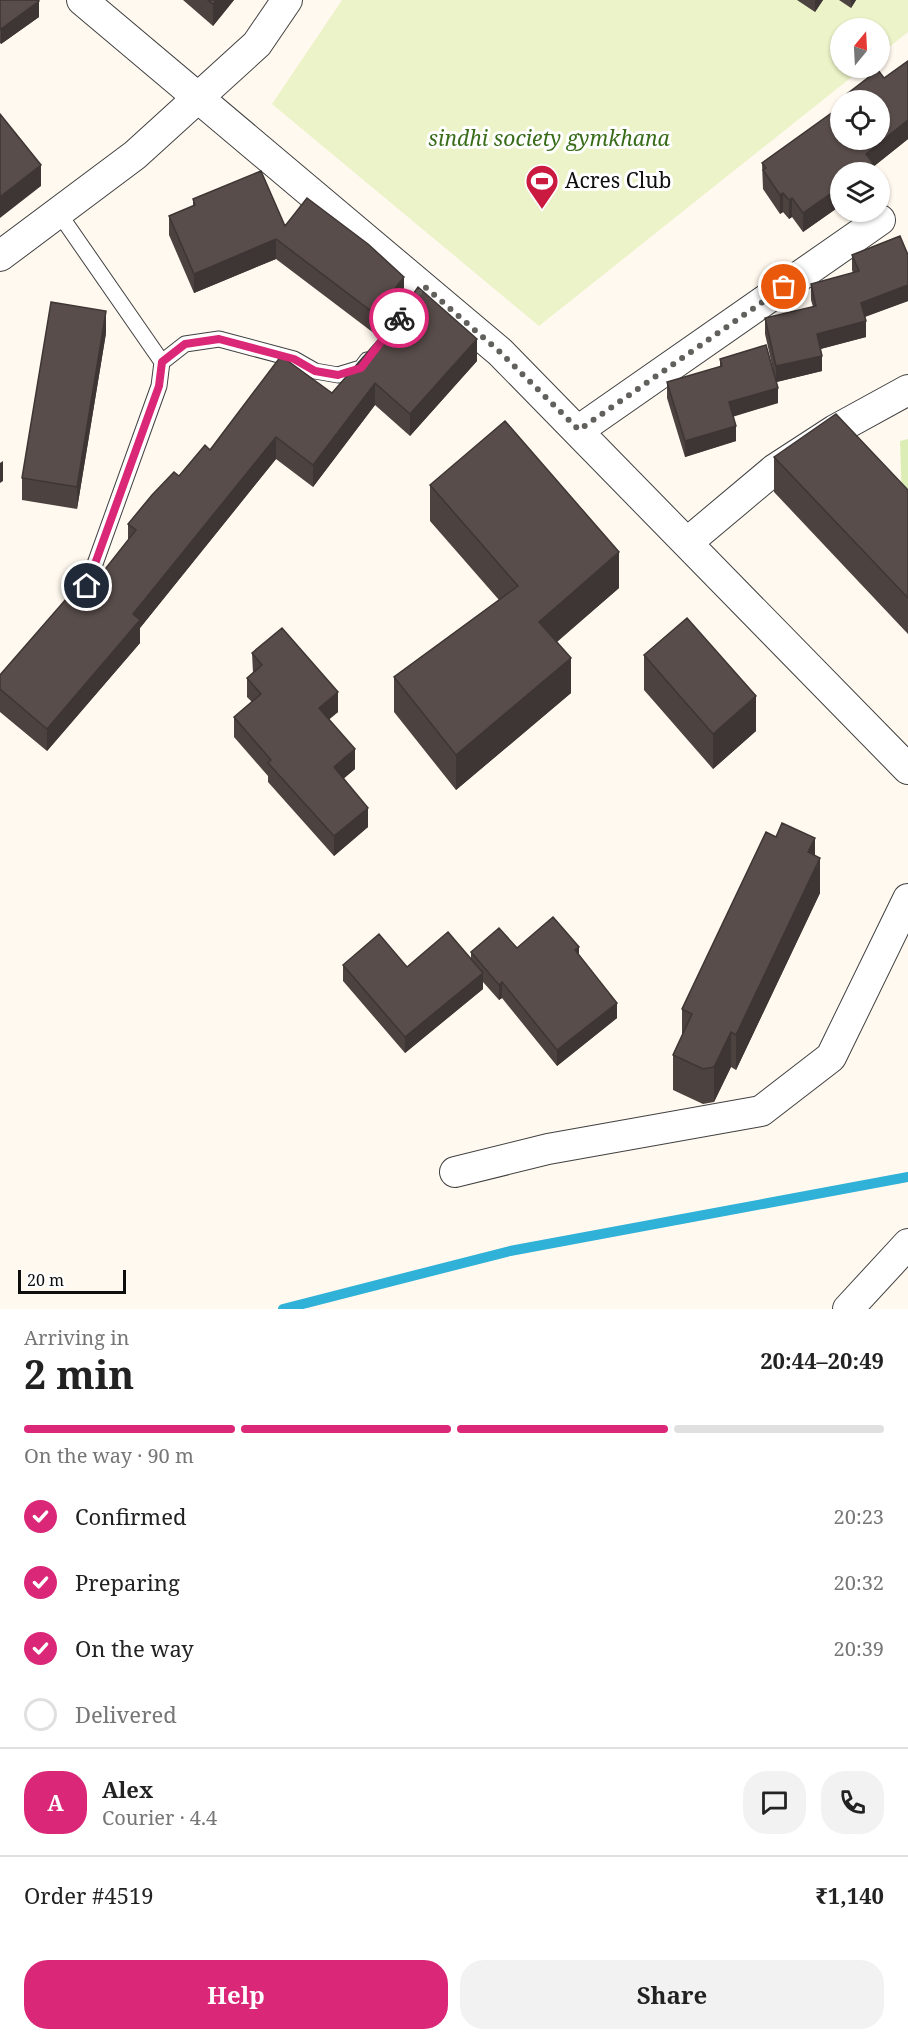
<!DOCTYPE html>
<meta charset="utf-8">
<style>
:root{--surface:#fff;--page:#f2f2f2;--text:#222;--muted:#767676;--line:#e0e0e0;--accent:#db2777}
body{margin:0;font-family:"Noto Serif",serif;background:var(--page);color:var(--text);height:100vh;display:flex;flex-direction:column;font-size:22px;white-space:nowrap}
*{box-sizing:border-box;margin:0}
p{font-size:20px;color:var(--muted)}
.icon{flex:none;width:33px;height:33px;fill:none;stroke:currentColor;stroke-width:2;stroke-linecap:round;stroke-linejoin:round}
.map{position:relative;height:1309px;overflow:hidden}
.side{display:flex;flex-direction:column;background:var(--surface);flex:1}
.side>*{flex:none}
.needle{width:39px;rotate:18deg}
.buttons{position:absolute;left:830px;top:18px;display:grid;gap:12px}
.buttons a{display:grid;place-items:center;width:60px;height:60px;border-radius:50%;background:var(--surface);box-shadow:0 2px 4px #0004;font-size:30px}
.scale{position:absolute;left:18px;bottom:15px;width:108px;box-sizing:border-box;padding-left:6px;border:3px solid #0e0e0e;border-top:0;font-size:16px;line-height:21px;white-space:nowrap;color:#0e0e0e;-webkit-text-stroke:4px #fff;paint-order:stroke}
.pin{position:absolute;display:grid;place-items:center;width:51px;height:51px;color:#fff;margin:-26px;border:3px solid #fff;border-radius:50%;box-shadow:0 2px 6px #0007}
.courier{position:absolute;display:grid;place-items:center;width:60px;height:60px;margin:-30px;border:4px solid #db2777;border-radius:50%;background:#fff;color:#222;box-shadow:0 2px 8px #0007}
.summary em{font-style:normal;font-weight:700}
.summary div{display:flex;flex-direction:column-reverse}
.summary{display:flex;align-items:center;justify-content:space-between;height:102px;padding:0 24px}
h1{font-size:39px;font-weight:700;line-height:45px}
.bar{display:grid;grid-template-columns:repeat(4,1fr);gap:9px 6px;align-content:center;height:72px;padding:0 24px}
.bar i{height:8px;border-radius:4px;background:var(--line)}
.bar .selected{background:var(--accent)}
.bar p{grid-column:span 4}
.line{display:flex;align-items:center;gap:15px;padding:0 24px;border-top:2px solid var(--line)}
.line div{flex:1}
.round{display:grid;place-items:center;flex:none;width:63px;height:63px;border-radius:24px;background:var(--page)}
ol{padding:0 24px;list-style:none}
li{display:flex;align-items:center;gap:18px;height:66px}
li p{margin-inline-start:auto}
li .icon{padding:6px;border-radius:50%;background:var(--accent);color:#fff;stroke-width:4}
li:last-child{color:var(--muted)}
li i{width:33px;height:33px;border:3px solid var(--line);border-radius:50%}
.cta{display:flex;gap:12px;margin-top:auto;padding:12px 24px}
.cta a{flex:1;height:69px;border-radius:24px;background:var(--accent);color:#fff;font-size:24px;font-weight:700;line-height:69px;text-align:center}
.cta a+a{background:var(--page);color:var(--text)}
.map>svg:first-child{display:block}
</style>
<div class="map">
<svg width="908" height="1309" viewBox="0 0 908 1309">
<rect width="100%" height="100%" fill="#fff9ef"/>
<path fill="#dcedb5" d="M908 439V505L902 502 900 441Z"/>
<path fill="#ecf3c8" d="M342 0H908V32L879 55V28H840V68H863L539 326 272 104Z"/>
<g fill="none" stroke-linecap="round" stroke-linejoin="round">
<path stroke="#30b1d8" stroke-width="10" d="M283 1309 510 1251 908 1177"/>
<defs>
<path id="lane" d="M58 212 162 362 159 386 87 586
M162 362 185 344 219 339 294 359 315 371 338 375 361 368 367 360"/>
<path id="street" d="M82 0 500 352 908 769
M0 256 135 155 257 44 287 0
M579 430 880 220
M688 542 775 469 835 430 908 390
M455 1172 548 1149 761 1111 831 1057 908 899
M848 1309 908 1244"/>
</defs>
<use href="#lane" stroke="#414141" stroke-width="17"/>
<use href="#street" stroke="#414141" stroke-width="32"/>
<use href="#lane" stroke="#fff" stroke-width="15"/>
<use href="#street" stroke="#fff" stroke-width="30"/>
</g>
<path fill="#4c4240" d="M0 0 39 17 1 44 0 43Z
M183 0H234L213 26Z
M797 0H823L815 12Z
M839 0H856L851 8Z
M908 61V139L873 167V172H840V206L803 232 792 217 789 219 783 212 780 214 763 189 762 163 840 107V140H879V100H847V94L878 70 884 78Z
M193 199 285 226 404 297 375 334 276 259 194 293 169 235V216L193 206Z
M852 255H908V301L865 317 866 337 820 349 822 371 777 382 778 403 733 416 736 441 685 457 667 398V382L720 367V359L775 378 765 334V318L813 307 811 300V284L853 273 852 270Z
M106 333 77 509 22 500V478Z
M477 361 410 436 375 405 313 487 276 459 140 628V643L47 751 0 712V675L95 582 128 540V524L179 476 210 450 332 393Z
M774 457 908 490V634L774 492Z
M430 485 619 588 557 642 571 693 456 790 394 712V677L499 600 430 521Z
M252 653 338 712 329 719 355 769 343 778 368 827 334 856 268 782V776L234 737V717L252 702 247 697V678L253 673Z
M644 655 756 731 713 769 644 690Z
M815 855 820 893 736 1070 731 1067 714 1102 703 1104 673 1090V1055L682 1036V1009Z
M517 948 579 956 617 1018 557 1066 502 998 499 1000 483 982V989L405 1053 343 981V965L407 967 471 959V952Z"/>
<path fill="#3e3634" d="M217 0H234L213 26V4Z
M815 0H823L815 12Z
M851 0H856L851 8Z
M39 1V17L1 44V29Z
M908 120V139L873 167V172H860L866 154Z
M41 165V186L0 218V197Z
M840 187V206L803 232V213Z
M783 193V212L780 214V195Z
M792 198V217L789 219V200Z
M276 239V259L194 293V274Z
M404 277V297L375 334V314Z
M908 285V301L861 318V303Z
M106 311V333L77 509V487Z
M866 321V337L817 350V334Z
M477 339V361L410 436V414Z
M822 356V371L776 382V366Z
M375 383V405L313 487V465Z
M778 388V403L729 418V402Z
M736 426V441L685 457V441Z
M276 437V459L140 628V643L47 751V729L133 614Z
M3 461V481L0 483V463Z
M619 552V588L539 657V622Z
M571 658V693L456 790V755Z
M338 692V712L319 728V708Z
M756 696V731L713 769V734Z
M355 749V769L334 787V767Z
M368 808V827L334 856V836Z
M815 838V870L820 858V893L736 1070V1035L808 852Z
M579 947V963L575 950Z
M483 973V989L405 1053V1037Z
M502 982V998L499 1000V985Z
M617 1003V1018L557 1066V1050Z
M731 1032V1067L714 1102V1067Z"/>
<path fill="#584d4a" stroke="#3e3634" stroke-width="1.5" d="M0 0H38L39 1 1 29 0 27Z
M208 0H217L213 4Z
M908 61V120L866 154 873 163 860 172H840V187L803 213 792 198 789 200 783 193 780 195 763 170 766 168 762 163 840 107V140H879V100H849L851 99 847 94 878 70 884 78Z
M0 114 41 165 0 197Z
M261 171 285 226 307 198 368 244 404 277 375 314 276 239 194 274 169 216 195 205 193 199Z
M900 236 908 255V285L861 303 866 321 817 334 822 356 776 366 765 318 816 306 811 284 859 271 852 255Z
M418 287 477 339 410 414 375 383 313 465 276 437 133 614 140 620 47 729 0 689V675L87 575 95 582 136 530 128 524 152 495 174 472 179 476 205 445 210 450 281 356 332 393 392 324Z
M51 302 106 311 77 487 22 478Z
M766 345 778 388 729 402 736 426 685 441 667 382 722 366 720 359Z
M836 414 908 490V598L774 457Z
M505 421 619 552 539 622 571 658 456 755 394 677 518 586 430 485Z
M687 618 756 696 713 734 644 655Z
M282 628 338 692 319 708 355 749 334 767 368 808 334 836 268 763 271 760 234 717 261 694 247 678 262 665 252 653Z
M782 823 815 838 808 852 820 858 736 1035 731 1032 714 1067 703 1069 673 1055 692 1014 682 1009 766 832 776 837Z
M553 917 579 947 575 950 617 1003 557 1050 502 982 499 985 471 952 499 928 517 948Z
M448 932 483 973 405 1037 343 965 379 934 407 967Z"/>
<g fill="none" stroke-linecap="round" stroke-linejoin="round">
<path stroke="#62605d" stroke-width="6" stroke-dasharray="0 10.8" d="M399 318 424 286 500 352 579 430 784 287"/>
<path stroke="#db2777" stroke-width="8" d="M87 586 159 386 162 362 185 344 219 339 294 359 315 371 338 375 361 368 399 318"/>
</g>
<defs>
<symbol id="stadium-pin" viewBox="-11 -11 22 30"><path d="M0 17L-7.5 6A9.5 9.5 0 1 1 7.5 6Z" fill="#ca1a40" stroke="#fff"/><path d="M0-5a6.5 5 0 1 0 0 10a6.5 5 0 1 0 0-10ZM-3.5-1.8h7v3.6h-7Z" fill="#fff"/></symbol>
</defs>
<g fill-rule="evenodd">
<use href="#stadium-pin" x="523" y="162" width="38" height="52"/>
</g>
<g text-anchor="middle" stroke-width="6" stroke-linejoin="round" paint-order="stroke">
<g font-size="21" font-style="italic" fill="#386c19" stroke="#fff">
<text x="549" y="146">sindhi society gymkhana</text>
</g>
<g font-size="21" fill="#0e0e0e" stroke="#fff" text-anchor="start">
<text x="565" y="188">Acres Club</text>
</g>
</g>
</svg>
<div class="buttons">
<a><svg class="needle" viewBox="-14 -14 28 28"><path d="M0-13l5 13h-10z" fill="#e53935"/><path d="M0 13l5-13h-10z" fill="#767676"/></svg></a>
<a><svg class="icon" aria-label="locate" viewBox="0 0 24 24"><circle cx="12" cy="12" r="6"/><path d="M12 2v4M12 18v4M2 12h4M18 12h4"/></svg></a>
<a><svg class="icon" aria-label="layers" viewBox="0 0 24 24"><path d="M12 4l9 5-9 5-9-5zM3 14l9 5 9-5"/></svg></a>
</div>
<div class="scale">20 m</div>
<div class="pin" style="left:784px;top:287px;background:#ea580c"><svg class="icon" aria-label="bag" viewBox="0 0 24 24"><path d="M5 8h14l-1 12H6zM9 8a3 3 0 0 1 6 0"/></svg></div>
<div class="pin" style="left:87px;top:586px;background:#1f2937"><svg class="icon" aria-label="home" viewBox="0 0 24 24"><path d="M3 11l9-7 9 7M6 9v11h12V9"/></svg></div>
<div class="courier" style="left:399px;top:318px"><svg class="icon" aria-label="bike" viewBox="0 0 24 24"><circle cx="6" cy="16" r="4"/><circle cx="18" cy="16" r="4"/><path d="M6 16l4-8h5l3 8M10 8l3 8H6M13 5h3"/></svg></div>
</div>
<section class="side">
<div class="summary"><div><h1>2 min</h1><p>Arriving in</p></div><em>20:44–20:49</em></div>
<div class="bar"><i class="selected"></i><i class="selected"></i><i class="selected"></i><i></i><p>On the way · 90 m</p></div>
<ol>
<li><svg class="icon" aria-label="check" viewBox="0 0 24 24"><path d="M5 12l5 5 9-10"/></svg>Confirmed<p>20:23</p></li>
<li><svg class="icon" aria-label="check" viewBox="0 0 24 24"><path d="M5 12l5 5 9-10"/></svg>Preparing<p>20:32</p></li>
<li><svg class="icon" aria-label="check" viewBox="0 0 24 24"><path d="M5 12l5 5 9-10"/></svg>On the way<p>20:39</p></li>
<li><i></i>Delivered</li>
</ol>
<div class="line" style="height:108px"><b class="round" style="background:var(--accent);color:#fff">A</b><div><b>Alex</b><p>Courier · 4.4</p></div><a class="round"><svg class="icon" aria-label="chat" viewBox="0 0 24 24"><path d="M4 5h16v11H9l-5 4z"/></svg></a><a class="round"><svg class="icon" aria-label="phone" viewBox="0 0 24 24"><path d="M5 4h4l2 5-3 2q2 4 5 5l2-3 5 2v4C11 20 4 13 5 4z"/></svg></a></div>
<div class="line" style="height:78px"><div>Order #4519</div><b>₹1,140</b></div>
<div class="cta"><a>Help</a><a>Share</a></div>
</section>
